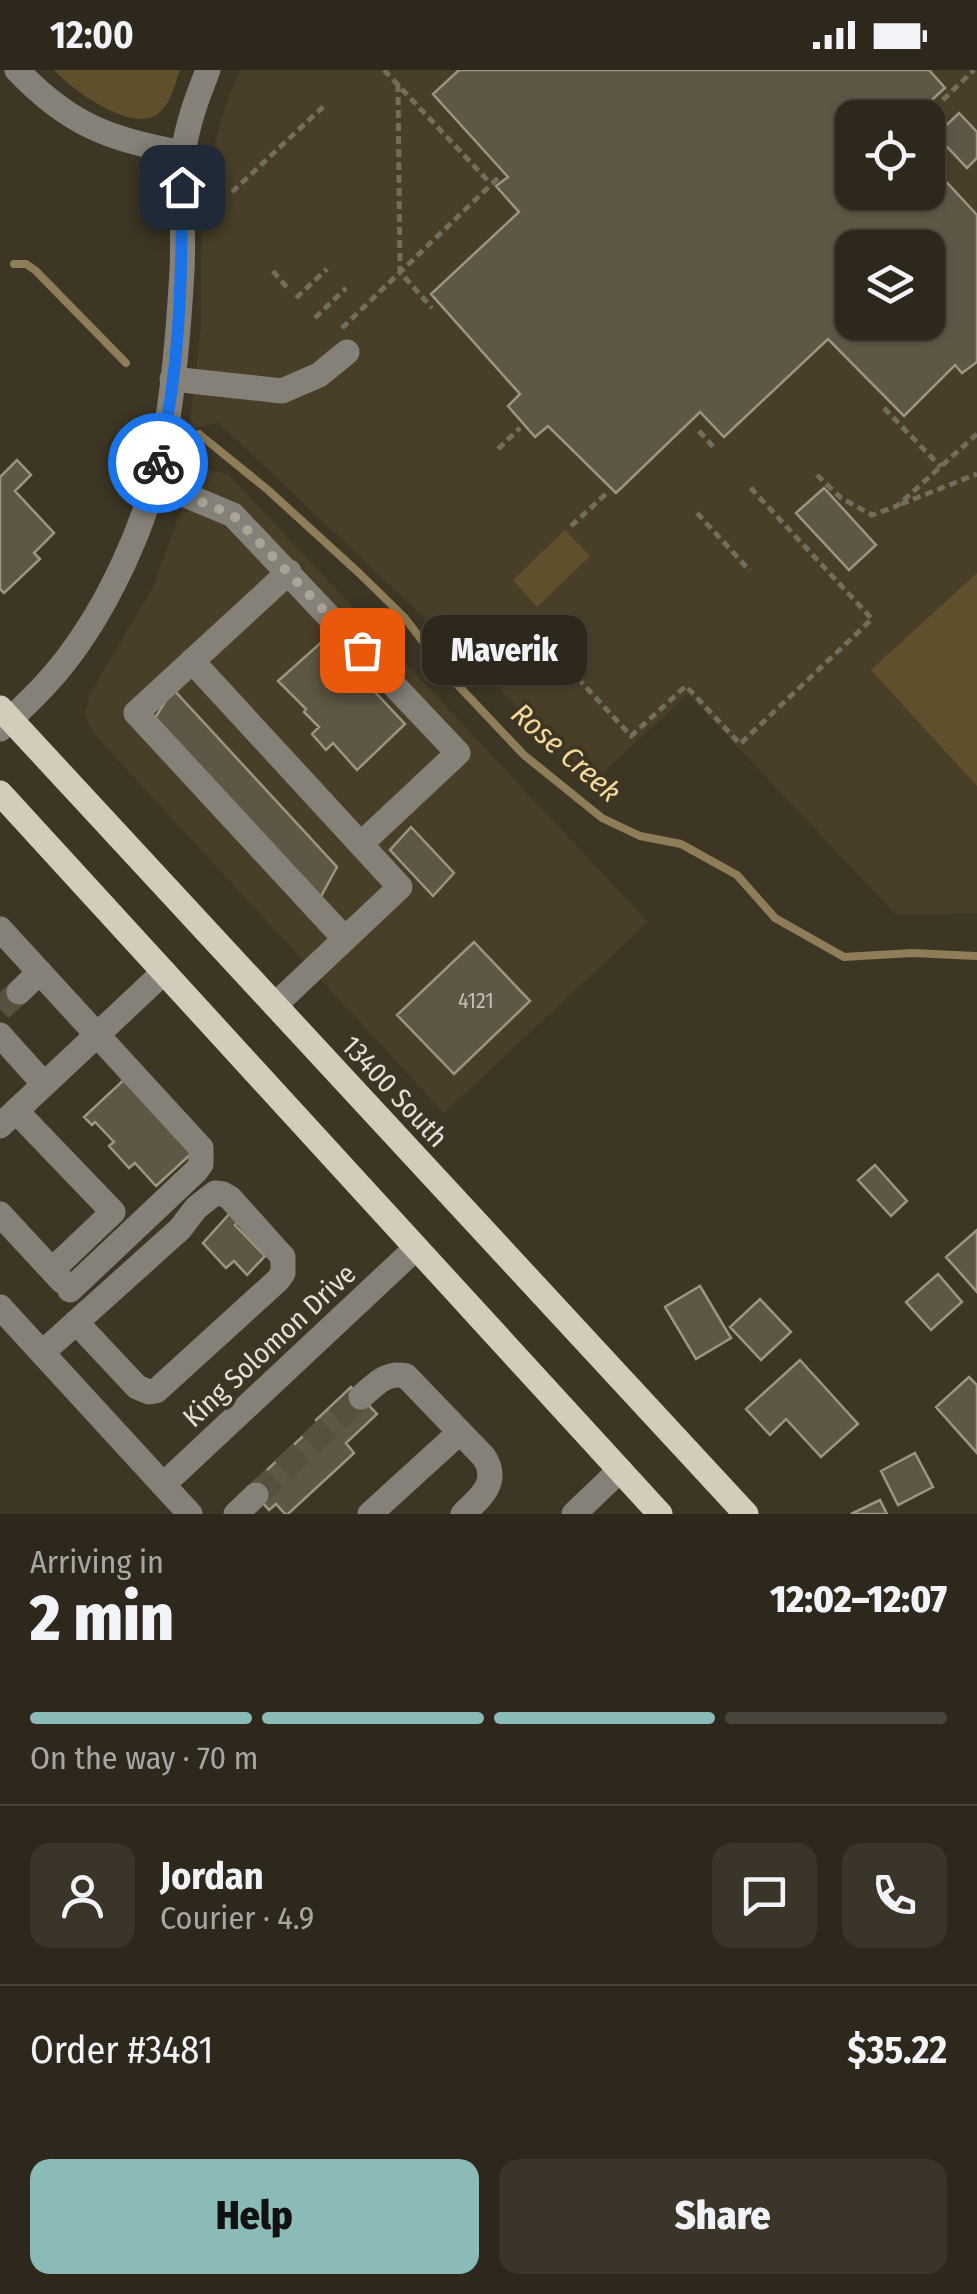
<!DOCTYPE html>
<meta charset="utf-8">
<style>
:root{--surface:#2e281c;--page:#3a3429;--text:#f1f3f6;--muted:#a7a6a3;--line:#49443b;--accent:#8bbbb9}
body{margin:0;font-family:"Fira Sans Condensed",sans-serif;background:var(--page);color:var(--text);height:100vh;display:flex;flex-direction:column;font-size:38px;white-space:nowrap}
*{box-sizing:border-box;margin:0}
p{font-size:32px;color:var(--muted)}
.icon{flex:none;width:55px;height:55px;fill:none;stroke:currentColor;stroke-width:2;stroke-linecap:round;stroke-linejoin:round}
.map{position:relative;height:1444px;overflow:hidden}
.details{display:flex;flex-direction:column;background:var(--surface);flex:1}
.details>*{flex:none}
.fabs{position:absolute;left:835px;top:30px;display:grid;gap:20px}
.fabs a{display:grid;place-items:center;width:110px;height:110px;border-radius:20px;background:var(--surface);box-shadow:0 2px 8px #0004,0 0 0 2px var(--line);font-size:50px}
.pin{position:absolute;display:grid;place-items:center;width:85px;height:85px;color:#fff;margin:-42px;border-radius:20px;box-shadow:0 5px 15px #0006}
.courier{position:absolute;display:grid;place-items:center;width:100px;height:100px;margin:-50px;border:8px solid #1a73e8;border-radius:50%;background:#fff;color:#222;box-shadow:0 2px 12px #0007}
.bubble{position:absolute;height:70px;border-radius:20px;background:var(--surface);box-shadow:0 2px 8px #0004,0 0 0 2px var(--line);font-size:32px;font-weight:800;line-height:70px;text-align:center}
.head em{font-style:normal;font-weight:800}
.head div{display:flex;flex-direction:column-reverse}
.head{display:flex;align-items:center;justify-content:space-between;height:170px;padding:0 30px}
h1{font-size:65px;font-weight:800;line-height:75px}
.bar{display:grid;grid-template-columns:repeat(4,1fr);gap:15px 10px;align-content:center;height:120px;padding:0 30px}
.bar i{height:12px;border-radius:8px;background:var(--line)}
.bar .active{background:var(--accent)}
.bar p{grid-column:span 4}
.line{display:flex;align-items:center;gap:25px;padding:0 30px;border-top:2px solid var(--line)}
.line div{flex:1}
.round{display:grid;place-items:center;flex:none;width:105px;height:105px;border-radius:20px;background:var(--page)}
.action{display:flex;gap:20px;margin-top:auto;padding:20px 30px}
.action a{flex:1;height:115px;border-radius:20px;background:var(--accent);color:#111;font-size:40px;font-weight:800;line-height:115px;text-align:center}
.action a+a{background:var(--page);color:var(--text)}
.status{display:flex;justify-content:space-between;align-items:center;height:70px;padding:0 50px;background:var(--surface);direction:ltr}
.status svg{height:28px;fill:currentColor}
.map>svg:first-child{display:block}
</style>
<div class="status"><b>12:00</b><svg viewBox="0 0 49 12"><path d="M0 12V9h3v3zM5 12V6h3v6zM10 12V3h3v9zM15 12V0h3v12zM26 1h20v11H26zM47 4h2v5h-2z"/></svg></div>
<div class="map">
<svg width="977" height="1444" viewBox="0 0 977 1444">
<rect width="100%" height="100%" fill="#3d3625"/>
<path fill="#493f29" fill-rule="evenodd" d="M241 0H977V843L896 845 688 624 595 710 219 353 189 359 201 257V186L206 128 214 77 229 25ZM852 48H928V122H852ZM852 178H928V252H852Z
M197 398 228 404 648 852 444 1043 94 664 85 646 89 625 152 519Z"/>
<path fill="#5f502b" d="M54 0H180C175 14 171 33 159 43 133 65 72 20 54 0Z
M565 460 590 486 537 537 513 510Z
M977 503V716L871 600Z"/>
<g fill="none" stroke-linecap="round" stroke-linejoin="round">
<path stroke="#8e7d56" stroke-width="8" d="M14 194H26L35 200 126 293
M199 364 268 420 359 503 404 547 452 609 524 685 602 748 640 766 681 774 737 805 775 848 844 887 912 883 977 886"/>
</g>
<path fill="#5f5745" stroke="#9d9582" stroke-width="2.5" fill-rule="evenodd" d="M459 0H929L945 18 912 48H852V122H928V92L977 145V292L962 303 955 295 904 346 828 269 724 367 700 342 616 423 548 356 535 367 508 336 520 324 431 224 519 142 496 116 508 107 433 24ZM852 178H928V252H852Z
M959 43 977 62V88L967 98 936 65Z
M17 390 31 405 15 421 54 463 34 483 40 489 4 523 0 519V407Z
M824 418 876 475 849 500 796 443Z
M325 569 405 654 357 700 333 673 326 680 312 664 319 657 304 642 306 639 278 611Z
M173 619 337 797 320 828 155 648Z
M411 757 454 803 433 826 390 780Z
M474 872 530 931 454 1004 397 945Z
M129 1005 192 1083 156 1116 135 1093 129 1098 109 1076 114 1072 95 1052 92 1055 84 1047Z
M875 1095 907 1131 891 1146 858 1110Z
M231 1142 240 1151 235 1155 265 1186 247 1205 234 1191 226 1198 203 1173Z
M977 1160V1222L946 1187Z
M938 1204 962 1232 931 1260 906 1232Z
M700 1216 731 1268 696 1289 665 1237Z
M760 1229 791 1262 761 1290 730 1257Z
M800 1290 858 1354 821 1387 786 1349 770 1365 746 1339Z
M969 1307 977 1315V1383L936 1337Z
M351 1317 377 1344 346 1373 354 1383 288 1444H285L276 1434 269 1440 249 1417 318 1352 316 1350Z
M915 1383 933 1417 898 1435 881 1401Z
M880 1430 887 1444H851Z"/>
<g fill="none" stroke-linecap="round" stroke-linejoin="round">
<path stroke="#56503f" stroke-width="25" stroke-dasharray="25 12" stroke-linecap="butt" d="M0 939 19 922
M256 1425 361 1327"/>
<path stroke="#736d5e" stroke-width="5" stroke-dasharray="8 5" stroke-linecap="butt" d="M384 0 491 114
M398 14 400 202 432 238
M924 48 974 0
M232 122 325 35
M273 201 289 220
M296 228 327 199
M315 248 346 218
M342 258 498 108
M884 338 941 397
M699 361 716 380
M498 379 520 358
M817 405 841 428 872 445 897 436 977 364
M901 434 977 404
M697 443 750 501
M571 456 607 423
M560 589 631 666 686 616 740 674 872 549 748 415"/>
<path stroke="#858179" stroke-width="25" d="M17 0C70 56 110 69 183 83
M172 309 282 321 319 305 347 282
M154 412 233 445 458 683 361 774
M289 502 136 643 345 869
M192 591 400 817 275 935
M0 659C15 645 30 631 44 616 104 552 152 446 166 359 175 308 179 253 182 201 184 163 180 125 183 87 186 57 197 28 208 0
M0 859 201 1078V1094L196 1101 70 1220
M19 922 40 902
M0 965 44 1014
M16 1041 113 1142 52 1200
M0 1056 164 902
M0 1144 62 1211
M0 1237 190 1444
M42 1283 180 1159 196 1138 215 1123 223 1124 230 1128 283 1187V1203L278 1210 156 1321 149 1322 137 1317 76 1252
M361 1327C375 1315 386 1301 406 1306L484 1387C500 1412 481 1427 463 1444
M163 1415 416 1178
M236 1444 256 1425
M370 1444 460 1362
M574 1444 620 1400"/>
<path stroke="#d3ccbb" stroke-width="25" d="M0 638 746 1444
M0 723 660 1444"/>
</g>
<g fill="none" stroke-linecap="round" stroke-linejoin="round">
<path stroke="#aaa497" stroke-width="10" stroke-dasharray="0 18" d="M158 393 154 412 233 445 362 580"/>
<path stroke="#1a73e8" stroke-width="12" d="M158 393C180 303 182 208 182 117"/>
</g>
<g text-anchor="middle" stroke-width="8" stroke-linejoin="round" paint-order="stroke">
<g font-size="22" fill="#c3beb1">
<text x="476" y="938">4121</text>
</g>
<g font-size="28" fill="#e4e0d5" stroke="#3d3625">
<text transform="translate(395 1021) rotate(47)" y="10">13400 South</text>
<text transform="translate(269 1275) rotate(-43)" y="10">King Solomon Drive</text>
</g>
<g font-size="30" font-style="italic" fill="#f6d998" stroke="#3d3625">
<text transform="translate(566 683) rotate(41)" y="10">Rose Creek</text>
</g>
</g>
</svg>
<div class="fabs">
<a><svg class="icon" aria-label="locate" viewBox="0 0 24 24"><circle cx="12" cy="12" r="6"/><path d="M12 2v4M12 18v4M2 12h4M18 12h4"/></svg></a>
<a><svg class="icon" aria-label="layers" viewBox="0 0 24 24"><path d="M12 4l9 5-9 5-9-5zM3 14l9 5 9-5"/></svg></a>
</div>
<div class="pin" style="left:362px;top:580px;background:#ea580c"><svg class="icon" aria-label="bag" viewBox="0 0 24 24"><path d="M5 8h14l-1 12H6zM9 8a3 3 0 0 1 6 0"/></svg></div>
<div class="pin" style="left:182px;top:117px;background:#1f2937"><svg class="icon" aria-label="home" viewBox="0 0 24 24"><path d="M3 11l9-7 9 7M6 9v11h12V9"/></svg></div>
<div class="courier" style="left:158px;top:393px"><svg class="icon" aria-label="bike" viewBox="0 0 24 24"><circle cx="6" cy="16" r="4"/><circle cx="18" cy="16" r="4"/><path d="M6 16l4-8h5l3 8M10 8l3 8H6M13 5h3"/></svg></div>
<div class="bubble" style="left:422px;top:545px;width:165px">Maverik</div>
</div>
<section class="details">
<div class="head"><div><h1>2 min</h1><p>Arriving in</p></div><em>12:02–12:07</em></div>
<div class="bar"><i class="active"></i><i class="active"></i><i class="active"></i><i></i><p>On the way · 70 m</p></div>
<div class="line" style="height:180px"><a class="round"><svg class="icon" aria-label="person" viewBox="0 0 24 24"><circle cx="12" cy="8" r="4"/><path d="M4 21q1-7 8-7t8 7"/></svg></a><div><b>Jordan</b><p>Courier · 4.9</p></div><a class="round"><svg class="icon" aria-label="chat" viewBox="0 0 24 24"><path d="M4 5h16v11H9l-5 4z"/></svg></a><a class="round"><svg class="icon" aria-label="phone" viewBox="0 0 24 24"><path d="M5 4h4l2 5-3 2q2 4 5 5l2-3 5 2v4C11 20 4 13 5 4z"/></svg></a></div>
<div class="line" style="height:130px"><div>Order #3481</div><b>$35.22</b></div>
<div class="action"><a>Help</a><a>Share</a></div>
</section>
